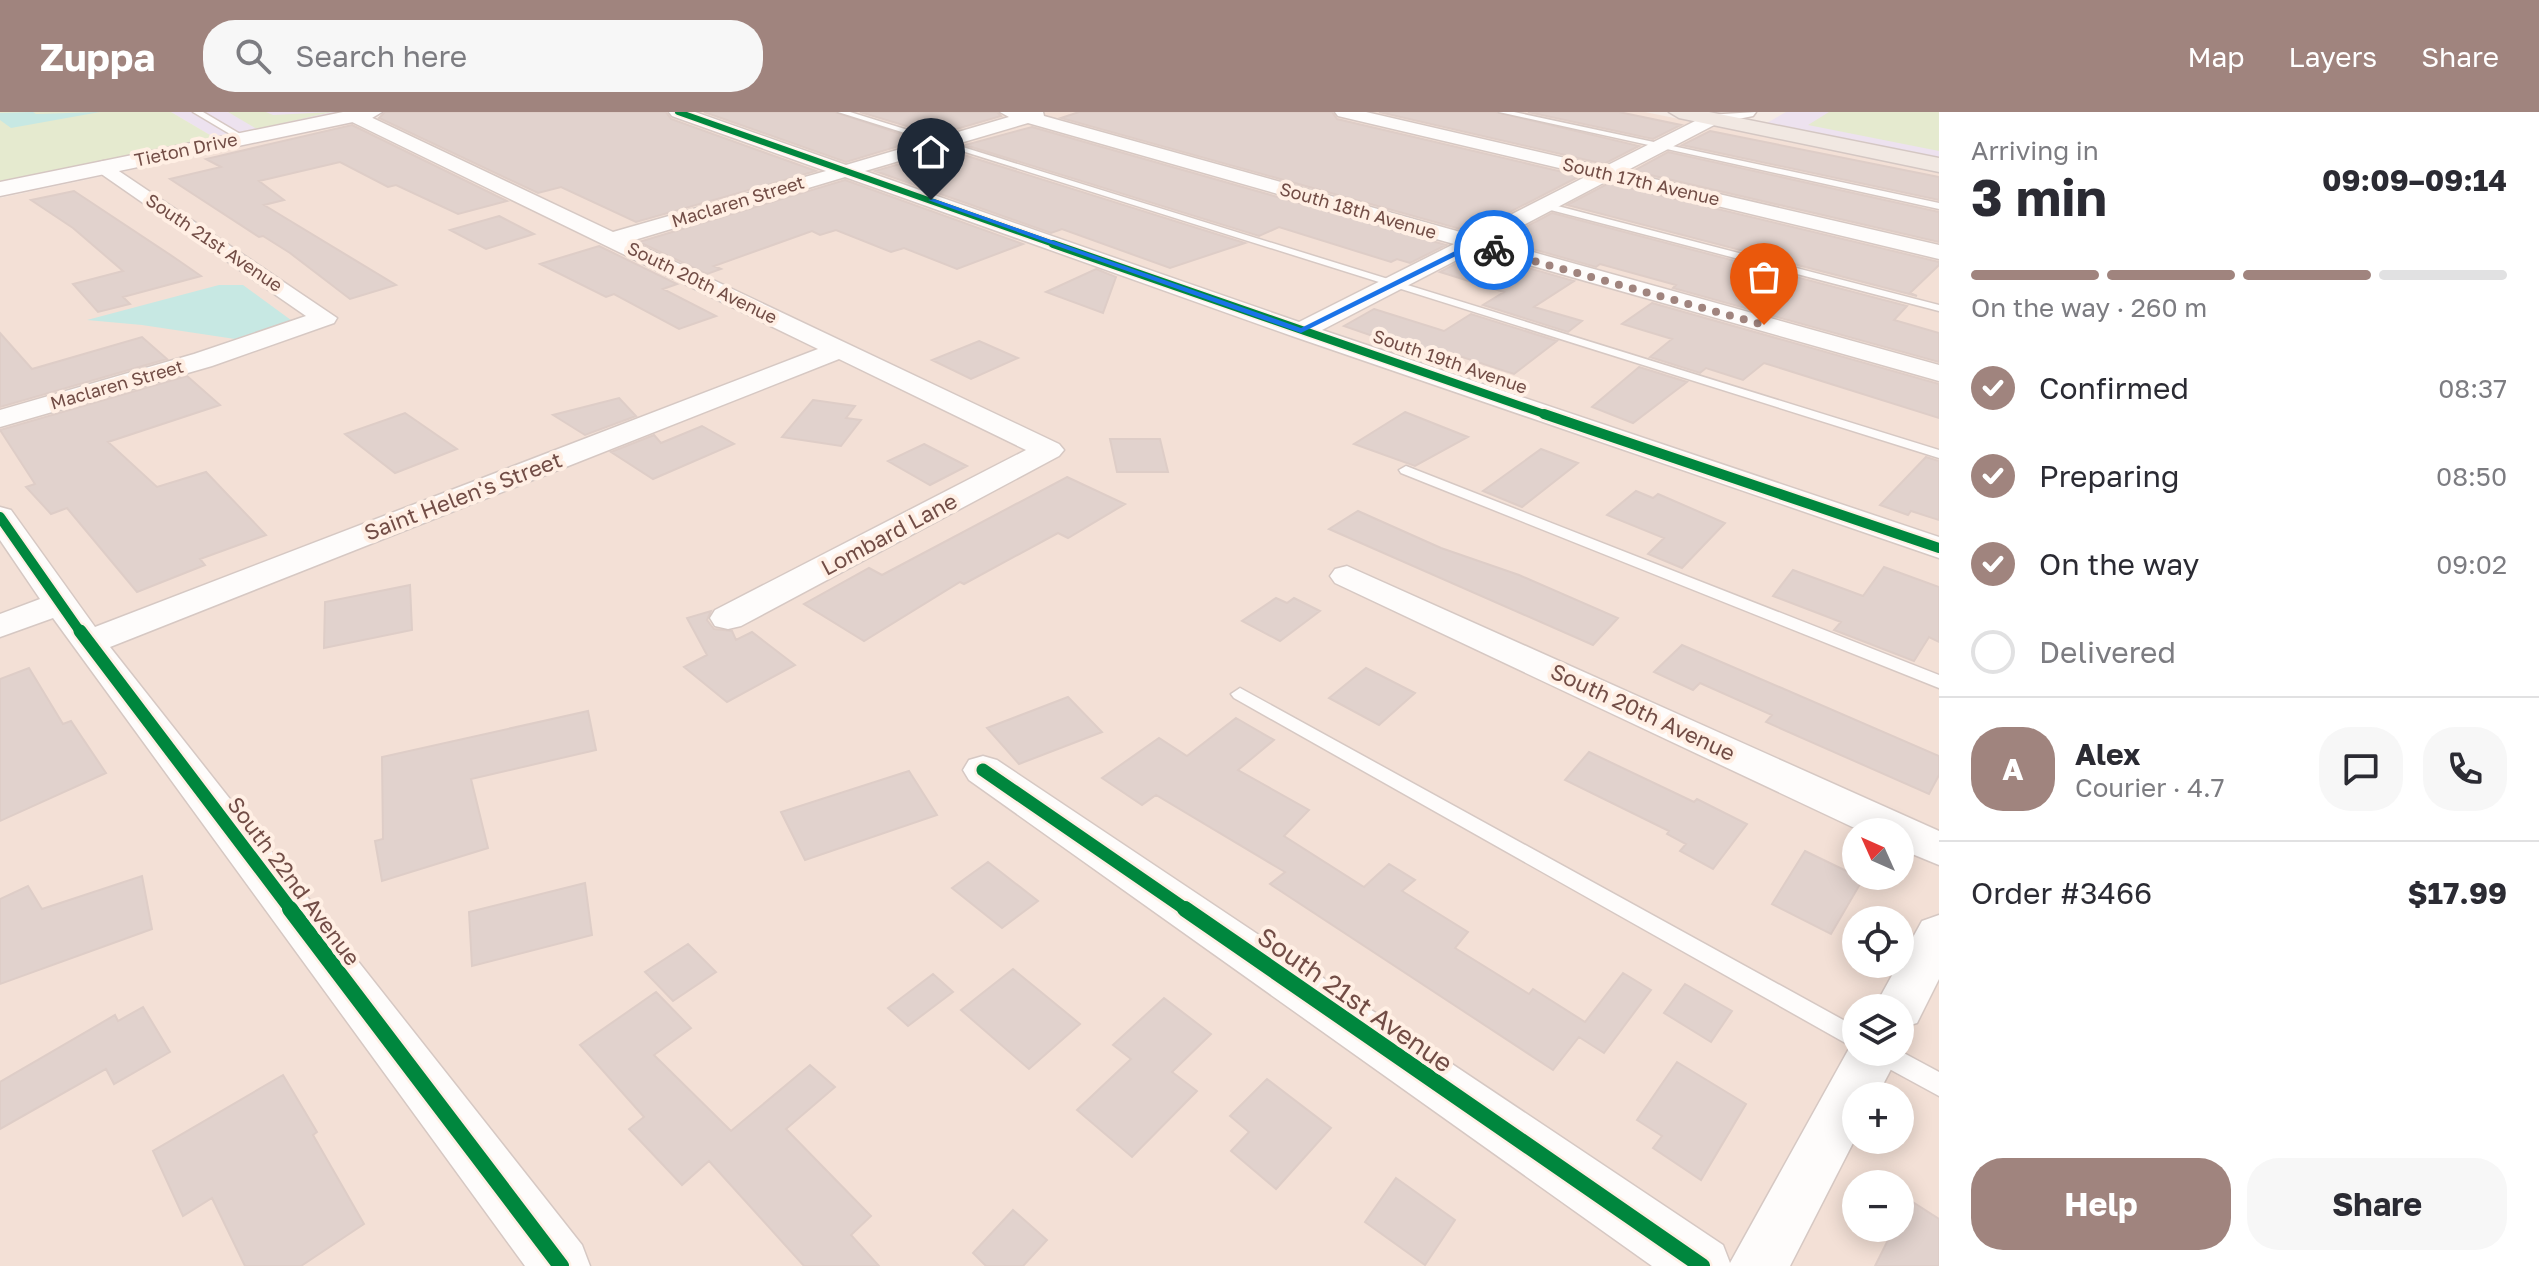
<!DOCTYPE html>
<meta charset="utf-8">
<style>
:root{--surface:#fff;--page:#f7f7f7;--text:#2b2b33;--muted:#7c7c81;--line:#e1e1e2;--accent:#a0847e}
body{margin:0;font-family:"Golos Text",sans-serif;background:var(--page);color:var(--text);height:100vh;display:flex;flex-direction:column;font-size:30px;white-space:nowrap}
*{box-sizing:border-box;margin:0}
p{font-size:26px;color:var(--muted)}
.icon{flex:none;width:44px;height:44px;fill:none;stroke:currentColor;stroke-width:2;stroke-linecap:round;stroke-linejoin:round}
.map{position:relative;flex:1;overflow:hidden}
.side{display:flex;flex-direction:column;background:var(--surface);width:600px}
.side>*{flex:none}
.needle{width:52px;rotate:315deg}
.controls{position:absolute;left:1842px;top:706px;display:grid;gap:16px}
.controls a{display:grid;place-items:center;width:72px;height:72px;border-radius:50%;background:var(--surface);box-shadow:0 4px 20px #0003;font-size:40px}
.pin{position:absolute;display:grid;place-items:center;width:68px;height:68px;color:#fff;margin:-82px -34px;border-radius:50% 50% 50% 0;rotate:-45deg;box-shadow:0 0 8px #0007}
.pin .icon{rotate:45deg}
.courier{position:absolute;display:grid;place-items:center;width:80px;height:80px;margin:-40px;border:6px solid #1a73e8;border-radius:50%;background:#fff;color:#222;box-shadow:0 2px 10px #0007}
.head em{font-style:normal;font-weight:700}
.head div{display:flex;flex-direction:column-reverse}
.head{display:flex;align-items:center;justify-content:space-between;height:136px;padding:0 32px}
h1{font-size:52px;font-weight:700;line-height:60px}
.bar{display:grid;grid-template-columns:repeat(4,1fr);gap:12px 8px;align-content:center;height:96px;padding:0 32px}
.bar i{height:10px;border-radius:6px;background:var(--line)}
.bar .selected{background:var(--accent)}
.bar p{grid-column:span 4}
.line{display:flex;align-items:center;gap:20px;padding:0 32px;border-top:2px solid var(--line)}
.line div{flex:1}
.round{display:grid;place-items:center;flex:none;width:84px;height:84px;border-radius:32px;background:var(--page)}
ol{padding:0 32px;list-style:none}
li{display:flex;align-items:center;gap:24px;height:88px}
li p{margin-inline-start:auto}
li .icon{padding:8px;border-radius:50%;background:var(--accent);color:#fff;stroke-width:4}
li:last-child{color:var(--muted)}
li i{width:44px;height:44px;border:4px solid var(--line);border-radius:50%}
.cta{display:flex;gap:16px;margin-top:auto;padding:16px 32px}
.cta a{flex:1;height:92px;border-radius:32px;background:var(--accent);color:#fff;font-size:32px;font-weight:700;line-height:92px;text-align:center}
.cta a+a{background:var(--page);color:var(--text)}
header{display:flex;align-items:center;gap:48px;box-sizing:border-box;height:112px;padding:0 40px;background:var(--accent);color:#fff}
header strong{font-size:38px}
nav{display:flex;gap:44px;margin-inline-start:auto;font-size:28px}
.search{width:560px;height:72px;background:var(--page);display:flex;align-items:center;gap:20px;box-sizing:border-box;padding:0 28px;border-radius:32px;color:var(--muted);font-size:30px}
main{display:flex;flex:1;min-height:0}
.map>svg:first-child{display:block}
</style>
<header>
<strong>Zuppa</strong>
<div class="search"><svg class="icon" aria-label="search" viewBox="0 0 24 24"><circle cx="10" cy="10" r="6"/><path d="M15 15l6 6"/></svg>Search here</div>
<nav><a>Map</a><a>Layers</a><a>Share</a></nav>
</header>
<main>
<div class="map">
<svg width="1939" height="1154" viewBox="0 0 1939 1154">
<rect width="100%" height="100%" fill="#f5ebe5"/>
<path fill="#f3e0d6" fill-rule="evenodd" d="M404 0H1645L1939 60V1154H0V86ZM1856 720H1900V764H1856ZM1856 808H1900V852H1856ZM1856 896H1900V940H1856ZM1856 984H1900V1028H1856ZM1856 1072H1900V1116H1856Z"/>
<path fill="#ede2ef" d="M171 0H342L215 26Z
M1786 0H1939V47L1765 12Z"/>
<path fill="#e5eacf" d="M0 0H171L215 26 0 71Z
M228 0H266L273 3 332 0 257 17Z
M1829 0H1939V39L1808 13Z"/>
<path fill="#c7e8e3" d="M33 0 36 2 100 0 11 16 0 8V1Z
M219 173H243L295 211 235 227 142 213 87 208Z"/>
<path fill="#e1d2cd" stroke="#decdc7" stroke-width="2" d="M385 0H666L671 7 816 59 636 110 561 75 538 81 379 6Z
M704 0H835L919 28 846 50Z
M860 0H997L1001 4 936 23Z
M1079 0H1332L1337 7 1580 64 1471 120 1061 6Z
M1379 0H1496L1639 34 1604 52Z
M1528 0H1619L1681 13 1653 27Z
M352 13 507 89 458 102 396 73 388 75 340 50 259 69 284 88 264 93 396 173 350 187 290 141 263 124 259 125 170 67 221 55 206 47Z
M1032 15 1446 133 1410 151 1397 147 1391 150 1279 115 1259 124 965 33Z
M1710 19 1939 65V88L1682 33Z
M948 38 1245 131 1170 156 1062 117 1051 121 875 59Z
M1668 40 1939 100V130L1633 59Z
M845 68 1023 132 957 157 904 136 891 140 836 118 820 123 812 119 714 154 721 157 707 162 639 130Z
M1609 71 1939 150V153L1910 181 1917 184 1567 93Z
M74 79 175 146 201 164 123 185 130 192 98 200 73 172 123 159 73 116 31 88Z
M1552 101 1907 194 1894 208 1939 221V250L1673 176 1676 173 1600 152 1596 155 1501 128Z
M499 104 534 122 486 137 450 118Z
M599 134 677 172 663 177 716 204 679 217 614 182 606 185 540 152Z
M1476 141 1574 169 1534 195 1582 209 1568 220 1483 193 1504 180 1440 160Z
M1096 157 1116 165 1103 201 1046 180Z
M1652 191 1939 272V306L1764 251 1743 268 1706 256 1700 261 1650 245 1672 227 1622 212Z
M1374 197 1444 219 1471 202 1557 229 1514 262 1447 240 1436 246 1344 214Z
M0 221 32 257 142 225 167 247 0 295Z
M979 229 1018 246 971 267 932 248Z
M1639 255 1687 270 1633 311 1592 295Z
M187 264 220 293 108 330 157 375 206 360 266 423 200 447 205 453 137 480 67 396 51 402 26 375 35 372 0 318Z
M619 286 636 304 585 323 553 303Z
M813 288 855 294 846 306 861 308 841 334 782 325Z
M1405 300 1468 325 1415 354 1354 332Z
M405 301 457 337 395 361 345 322Z
M702 314 734 332 653 367 611 340 654 323 661 331Z
M1110 327H1160L1168 360H1117Z
M924 332 967 354 930 373 888 349Z
M1541 337 1578 351 1522 395 1483 379Z
M1926 345 1939 349V408L1911 399 1908 403 1880 393Z
M1067 365 1125 392 1068 426 1058 421 964 472 960 470 864 529 804 492 869 456 882 463Z
M1636 379 1653 386 1658 382 1725 411 1682 456 1648 442 1664 426 1607 403Z
M1358 399 1441 436 1519 463 1618 506 1593 533 1329 417Z
M1884 455 1939 475V530L1929 525 1914 549 1834 518 1841 510 1773 484 1793 458 1863 484Z
M410 473 412 518 324 536 325 490Z
M1276 486 1287 491 1294 486 1320 499 1280 529 1242 509Z
M711 499 707 508 714 517 732 519 736 528 752 520 795 553 727 590 684 555 707 543 687 506Z
M1682 533 1939 644V663L1929 682 1766 610 1772 603 1700 571 1693 578 1654 560Z
M29 556 63 612 71 609 106 661 0 709V567Z
M1366 556 1415 581 1379 613 1329 586Z
M1068 585 1102 620 1019 652 987 616Z
M588 599 596 638 471 667 488 736 382 769 375 729 383 727 382 645Z
M1236 606 1274 628 1238 658 1309 698 1284 724 1364 775 1389 752 1415 768 1402 779 1468 820 1455 836 1529 882 1533 877 1585 910 1623 861 1651 878 1604 941 1579 925 1553 958 1270 772 1285 760 1156 683 1142 693 1102 666 1159 626 1187 644Z
M1589 640 1694 690 1697 687 1747 712 1713 757 1680 739 1686 732 1667 722 1669 719 1565 668Z
M909 659 937 703 805 748 781 700Z
M1805 739 1863 767 1831 822 1772 792Z
M988 750 1038 789 1002 816 952 776Z
M142 764 152 817 0 872V787L28 774 42 797Z
M585 771 592 823 472 854 469 800Z
M688 832 716 860 673 889 645 860Z
M1013 857 1080 912 1029 957 961 898Z
M933 862 953 880 908 914 888 896Z
M1685 872 1732 899 1711 930 1664 901Z
M656 880 691 916 654 943 731 1019 810 953 835 975 786 1017 871 1104 851 1123 879 1154H804L709 1049 682 1073 629 1017 644 1005 580 933Z
M1164 886 1211 922 1172 960 1197 979 1132 1045 1077 998 1131 947 1113 933Z
M143 895 170 940 114 972 106 957 0 1017V970L115 903 118 909Z
M1677 950 1746 992 1701 1068 1653 1036 1662 1024 1637 1008Z
M283 963 317 1020 313 1023 364 1112 301 1154H245L212 1086 183 1104 153 1039Z
M1267 967 1331 1016 1276 1077 1231 1039 1249 1020 1230 1004Z
M1396 1066 1455 1108 1425 1153 1365 1110Z
M1908 1087 1939 1107V1154H1875L1894 1116H1900V1103Z
M1013 1098 1047 1128 1023 1154H986L973 1141Z"/>
<g fill="none" stroke-linecap="round" stroke-linejoin="round">
<defs>
<path id="lane" d="M193 0H203L247 26 240 28Z
M838 0H850L1939 338V346Z
M1499 0H1514L1939 91V97Z
M1546 91 1939 193V199L1543 96V92Z
M1406 354 1939 563V576L1401 361 1399 358Z
M1240 576 1856 915V937L1234 586 1231 582Z
M1900 939 1939 960V984L1871 947 1868 940Z"/>
<path id="street" d="M348 0H360L613 120 826 59 672 4 669 0H695L846 53 1009 5 1000 0H1043L1044 4 1471 123 1589 63 1338 4 1335 0H1366L1604 55 1707 3 1756 0 1753 4 1718 11 1624 60 1939 133V147L1609 68 1493 129 1939 253V269L1476 138 1322 218 1939 425V446L1292 224 845 65 631 129 1059 332 1064 338 1059 344 741 514 728 517 715 514 710 506 715 498 1026 338 839 247 110 535 582 1133 590 1154H525L53 506 0 525V502L40 487 0 428V395L11 398 95 515 818 237 348 8 345 4ZM1028 11 1454 132 1299 210 865 59Z
M104 49 337 206 334 211 212 254 0 315V298L194 242 306 204 97 59 94 55 97 51Z
M1347 454 1939 719V753L1900 737V720H1863L1335 471 1330 464 1335 457Z
M983 644 997 648 1723 1133 1730 1151 1856 924V940H1900L1877 984H1856V1025L1790 1154H1652L969 668 963 658 969 648Z
M1939 803V867L1917 911 1900 916V896H1874L1922 809Z"/>
<path id="secondary" d="M343 0H382L372 6 0 84V70Z"/>
<path id="primary" d="M1669 0H1709L1939 46V60L1679 6Z"/>
</defs>
<use href="#lane" stroke="#d6c8c3" stroke-width="3"/>
<use href="#street" stroke="#d6c8c3" stroke-width="3"/>
<use href="#secondary" stroke="#d5c6c2" stroke-width="3"/>
<use href="#primary" stroke="#d4c7c3" stroke-width="3"/>
<use href="#lane" fill="#fefcfb" fill-rule="evenodd"/>
<use href="#street" fill="#fefcfb" fill-rule="evenodd"/>
<use href="#secondary" fill="#fefcfb" fill-rule="evenodd"/>
<use href="#primary" fill="#f1e8e2" fill-rule="evenodd"/>
<defs>
<path id="cycleway-far4" d="M678 0 1059 134"/>
<path id="cycleway-far3" d="M1053 132 1550 304"/>
<path id="cycleway-far2" d="M1544 302 1939 436
M0 405 81 521"/>
<path id="cycleway-far1" d="M80 519 292 799
M983 658 1188 799"/>
<path id="cycleway" d="M290 797 561 1154
M1185 797 1702 1154"/>
</defs>
<use href="#cycleway-far4" stroke="#ffefe4" stroke-width="9"/>
<use href="#cycleway-far3" stroke="#ffefe4" stroke-width="11"/>
<use href="#cycleway-far2" stroke="#ffefe4" stroke-width="14"/>
<use href="#cycleway-far1" stroke="#ffefe4" stroke-width="18"/>
<use href="#cycleway" stroke="#ffefe4" stroke-width="21"/>
<use href="#cycleway-far4" stroke="#00873e" stroke-width="6"/>
<use href="#cycleway-far3" stroke="#00873e" stroke-width="8"/>
<use href="#cycleway-far2" stroke="#00873e" stroke-width="10"/>
<use href="#cycleway-far1" stroke="#00873e" stroke-width="13"/>
<use href="#cycleway" stroke="#00873e" stroke-width="16"/>
</g>
<path fill="#1a73e8" d="M934 87 1301 216 1471 131 1498 138 1494 140 1474 135 1301 221 928 88Z"/>
<g fill="none" stroke-linecap="round" stroke-linejoin="round">
<path stroke="#a0847e" stroke-width="8" stroke-dasharray="0 14.4" d="M1494 138 1764 213"/>
</g>
<g text-anchor="middle" stroke-width="8" stroke-linejoin="round" paint-order="stroke">
<g font-size="18" fill="#724d46" stroke="#ffefe4">
<text transform="translate(186 38) rotate(-12)" y="6">Tieton Drive</text>
<text transform="translate(1641 70) rotate(13)" y="6">South 17th Avenue</text>
<text transform="translate(738 90) rotate(-17)" y="6">Maclaren Street</text>
<text transform="translate(1358 99) rotate(16)" y="6">South 18th Avenue</text>
<text transform="translate(214 131) rotate(34)" y="6">South 21st Avenue</text>
<text transform="translate(702 171) rotate(26)" y="6">South 20th Avenue</text>
<text transform="translate(1450 250) rotate(19)" y="6">South 19th Avenue</text>
<text transform="translate(117 273) rotate(-16)" y="6">Maclaren Street</text>
</g>
<g font-size="22" fill="#724d46" stroke="#ffefe4">
<text transform="translate(463 384) rotate(-21)" y="8">Saint Helen's Street</text>
<text transform="translate(889 422) rotate(-28)" y="8">Lombard Lane</text>
<text transform="translate(1643 600) rotate(25)" y="8">South 20th Avenue</text>
<text transform="translate(294 769) rotate(53)" y="8">South 22nd Avenue</text>
</g>
<g font-size="26" fill="#724d46" stroke="#ffefe4">
<text transform="translate(1355 888) rotate(35)" y="9">South 21st Avenue</text>
</g>
</g>
</svg>
<div class="controls">
<a><svg class="needle" viewBox="-14 -14 28 28"><path d="M0-13l5 13h-10z" fill="#e53935"/><path d="M0 13l5-13h-10z" fill="#7c7c81"/></svg></a>
<a><svg class="icon" aria-label="locate" viewBox="0 0 24 24"><circle cx="12" cy="12" r="6"/><path d="M12 2v4M12 18v4M2 12h4M18 12h4"/></svg></a>
<a><svg class="icon" aria-label="layers" viewBox="0 0 24 24"><path d="M12 4l9 5-9 5-9-5zM3 14l9 5 9-5"/></svg></a>
<a>+</a>
<a>−</a>
</div>
<div class="pin" style="left:1764px;top:213px;background:#ea580c"><svg class="icon" aria-label="bag" viewBox="0 0 24 24"><path d="M5 8h14l-1 12H6zM9 8a3 3 0 0 1 6 0"/></svg></div>
<div class="pin" style="left:931px;top:88px;background:#1f2937"><svg class="icon" aria-label="home" viewBox="0 0 24 24"><path d="M3 11l9-7 9 7M6 9v11h12V9"/></svg></div>
<div class="courier" style="left:1494px;top:138px"><svg class="icon" aria-label="bike" viewBox="0 0 24 24"><circle cx="6" cy="16" r="4"/><circle cx="18" cy="16" r="4"/><path d="M6 16l4-8h5l3 8M10 8l3 8H6M13 5h3"/></svg></div>
</div>
<section class="side">
<div class="head"><div><h1>3 min</h1><p>Arriving in</p></div><em>09:09–09:14</em></div>
<div class="bar"><i class="selected"></i><i class="selected"></i><i class="selected"></i><i></i><p>On the way · 260 m</p></div>
<ol>
<li><svg class="icon" aria-label="check" viewBox="0 0 24 24"><path d="M5 12l5 5 9-10"/></svg>Confirmed<p>08:37</p></li>
<li><svg class="icon" aria-label="check" viewBox="0 0 24 24"><path d="M5 12l5 5 9-10"/></svg>Preparing<p>08:50</p></li>
<li><svg class="icon" aria-label="check" viewBox="0 0 24 24"><path d="M5 12l5 5 9-10"/></svg>On the way<p>09:02</p></li>
<li><i></i>Delivered</li>
</ol>
<div class="line" style="height:144px"><b class="round" style="background:var(--accent);color:#fff">A</b><div><b>Alex</b><p>Courier · 4.7</p></div><a class="round"><svg class="icon" aria-label="chat" viewBox="0 0 24 24"><path d="M4 5h16v11H9l-5 4z"/></svg></a><a class="round"><svg class="icon" aria-label="phone" viewBox="0 0 24 24"><path d="M5 4h4l2 5-3 2q2 4 5 5l2-3 5 2v4C11 20 4 13 5 4z"/></svg></a></div>
<div class="line" style="height:104px"><div>Order #3466</div><b>$17.99</b></div>
<div class="cta"><a>Help</a><a>Share</a></div>
</section>
</main>
